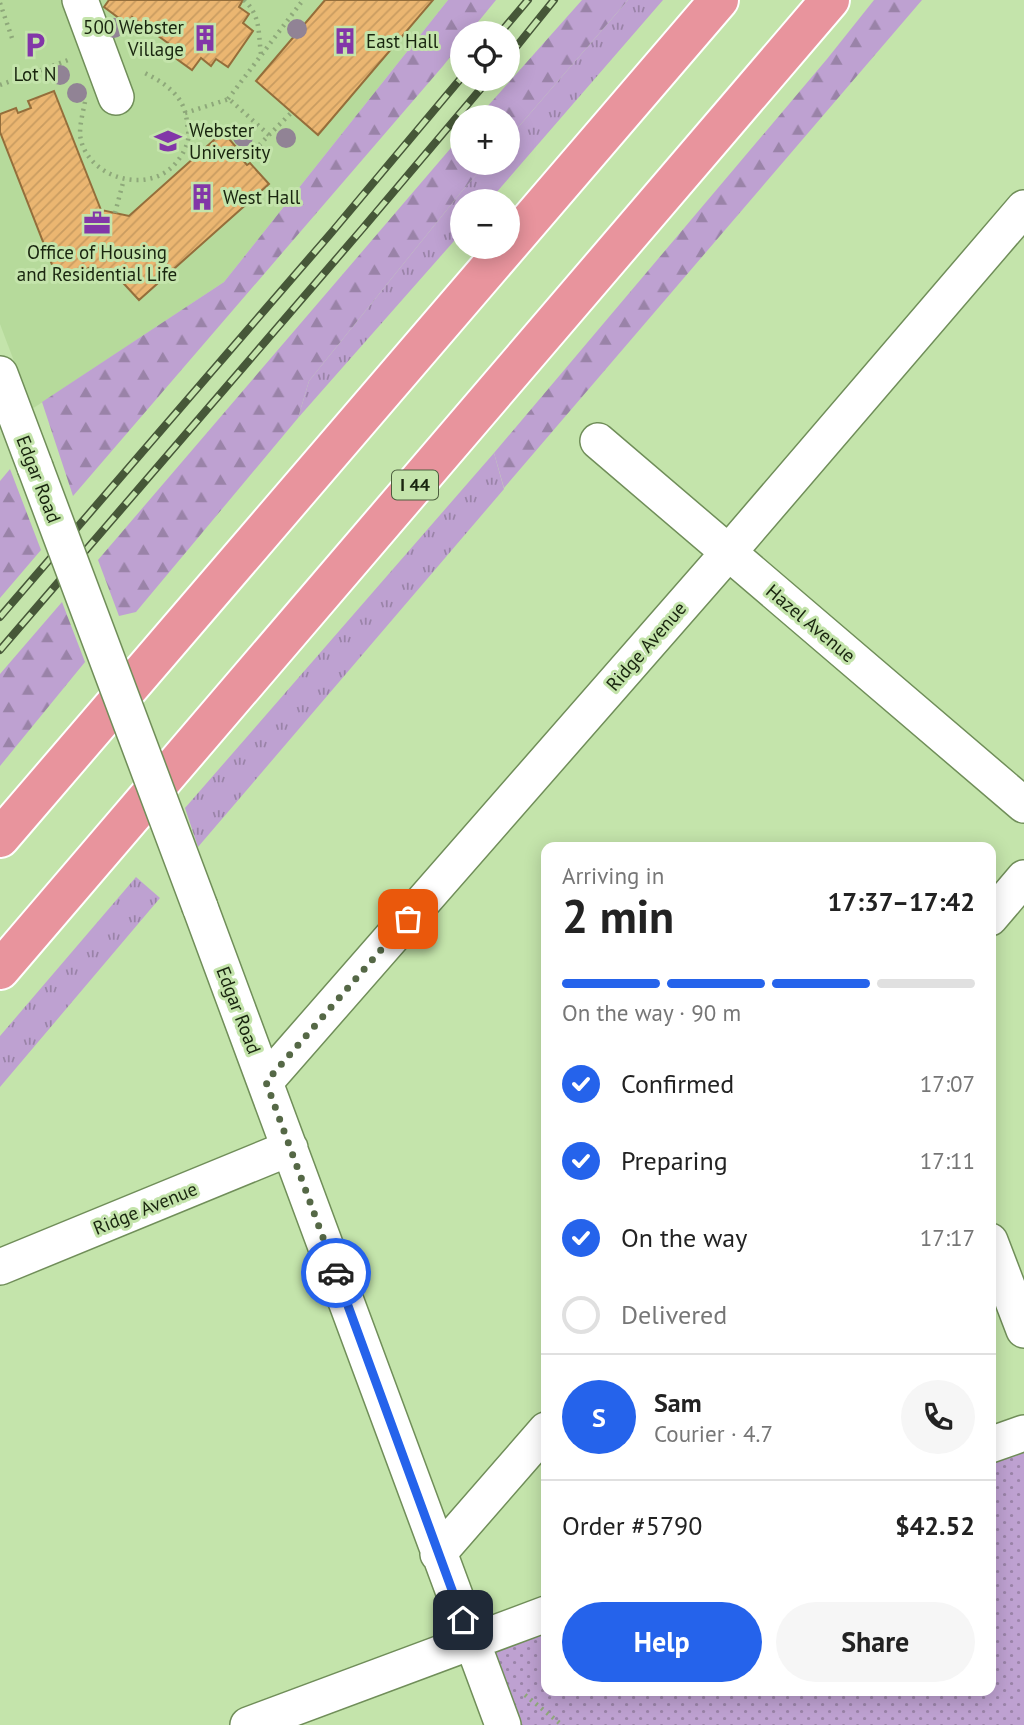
<!DOCTYPE html>
<meta charset="utf-8">
<style>
:root{--surface:#fff;--page:#f6f6f6;--text:#222;--muted:#767676;--line:#e0e0e0;--accent:#2563eb}
body{margin:0;font-family:"PT Sans",sans-serif;background:var(--page);color:var(--text);height:100vh;display:flex;flex-direction:column;font-size:26px;white-space:nowrap}
*{box-sizing:border-box;margin:0}
p{font-size:23px;color:var(--muted)}
.icon{flex:none;width:38px;height:38px;fill:none;stroke:currentColor;stroke-width:2;stroke-linecap:round;stroke-linejoin:round}
.map{position:relative;flex:1;overflow:hidden}
.panel{position:absolute;left:541px;top:842px;width:455px;height:854px;display:flex;flex-direction:column;background:var(--surface);border-radius:14px;box-shadow:0 4px 18px #0003}
.panel>*{flex:none}
.controls{position:absolute;left:450px;top:21px;display:grid;gap:14px}
.controls a{display:grid;place-items:center;width:70px;height:70px;border-radius:50%;background:var(--surface);box-shadow:0 4px 18px #0003;font-size:35px}
.pin{position:absolute;display:grid;place-items:center;width:60px;height:60px;color:#fff;margin:-30px;border-radius:14px;box-shadow:0 4px 10px #0006}
.courier{position:absolute;display:grid;place-items:center;width:70px;height:70px;margin:-35px;border:5px solid #2563eb;border-radius:50%;background:#fff;color:#222;box-shadow:0 2px 9px #0007}
.overview em{font-style:normal;font-weight:700}
.overview div{display:flex;flex-direction:column-reverse}
.overview{display:flex;align-items:center;justify-content:space-between;height:119px;padding:0 21px}
h1{font-size:46px;font-weight:700;line-height:52px}
.bar{display:grid;grid-template-columns:repeat(4,1fr);gap:10px 7px;align-content:center;height:84px;padding:0 21px}
.bar i{height:9px;border-radius:5px;background:var(--line)}
.bar .active{background:var(--accent)}
.bar p{grid-column:span 4}
.line{display:flex;align-items:center;gap:18px;padding:0 21px;border-top:2px solid var(--line)}
.line div{flex:1}
.round{display:grid;place-items:center;flex:none;width:74px;height:74px;border-radius:37px;background:var(--page)}
ol{padding:0 21px;list-style:none}
li{display:flex;align-items:center;gap:21px;height:77px}
li p{margin-inline-start:auto}
li .icon{padding:7px;border-radius:50%;background:var(--accent);color:#fff;stroke-width:4}
li:last-child{color:var(--muted)}
li i{width:38px;height:38px;border:4px solid var(--line);border-radius:50%}
.action{display:flex;gap:14px;margin-top:auto;padding:14px 21px}
.action a{flex:1;height:80px;border-radius:42px;background:var(--accent);color:#fff;font-size:28px;font-weight:700;line-height:80px;text-align:center}
.action a+a{background:var(--page);color:var(--text)}
.map>svg:first-child{display:block}
</style>
<div class="map">
<svg width="1024" height="1725" viewBox="0 0 1024 1725">
<defs>
<pattern id="grass-tufts" width="24" height="20" patternUnits="userSpaceOnUse" patternTransform="scale(1.75)"><rect width="24" height="20" fill="#bea1d1"/><path d="M3 7l-1-3M5 7V3M7 7l1-3M15 17l-1-3M17 17v-4M19 17l1-3" fill="none" stroke="#9a83a8"/></pattern>
<pattern id="forest-firs" width="22" height="20" patternUnits="userSpaceOnUse" patternTransform="scale(1.75)"><rect width="22" height="20" fill="#bea1d1"/><path d="M5 1l3.5 6h-7zM16 11l3.5 6h-7z" fill="#9a83a8"/></pattern>
<pattern id="park-dots" width="8" height="8" patternUnits="userSpaceOnUse" patternTransform="scale(1.75)"><rect width="8" height="8" fill="#bea1d1"/><path d="M2 2h.1M6 6h.1" fill="none" stroke="#9a83a8" stroke-width="1.8" stroke-linecap="round"/></pattern>
<pattern id="building-hatch" width="6" height="6" patternUnits="userSpaceOnUse" patternTransform="scale(1.75)"><rect width="6" height="6" fill="#ebb671"/><path d="M-1 1l2-2M0 6l6-6M5 7l2-2" fill="none" stroke="#c99c61"/></pattern>
</defs>
<rect width="100%" height="100%" fill="#c4e4ab"/>
<path fill="#b6da9b" d="M0 0H448L224 282 32 409 0 324Z"/>
<path fill="url(#grass-tufts)" d="M628 0H663L489 201H462V232L298 418 309 381 462 191 487 163H508V139Z
M494 453 504 489 198 847 185 808Z
M136 877 160 898 0 1087V1036Z"/>
<path fill="url(#forest-firs)" d="M448 0H496L469 33H462V42L443 66 73 496 42 402 224 282Z
M582 0H628L508 139V117H478Z
M874 0H922L504 488 494 453 827 59Z
M462 135V163H487L462 191 309 381 298 418 136 612 119 616 98 560Z
M10 469 41 550 0 598V481Z
M62 602 85 662 0 766V674Z"/>
<path fill="url(#park-dots)" d="M1024 1443V1725H513L481 1646 546 1622V1690H990L991 1455Z"/>
<path fill="url(#building-hatch)" stroke="#946e3b" stroke-width="2" d="M109 0H243L239 7 249 14 243 23 253 31 228 67 216 59 211 66 201 58 192 70 167 52 172 46 136 20 132 17 127 24 104 7Z
M325 0H433L318 135 256 81Z
M54 91 101 210 129 216 223 132 243 155 240 157 247 165 250 163 269 184 139 300 113 272 91 267 58 280 0 132V114L16 108 18 113 31 108 28 101Z"/>
<g fill="none" stroke-linecap="round" stroke-linejoin="round">
<defs>
<path id="minor" d="M80 0 116 97
M0 374 35 467
M598 441 1024 805
M200 907 503 1725
M990 918 1024 878
M266 1081 728 553 1024 208
M990 1241 1024 1330
M0 1267 290 1148
M990 1445 1024 1433
M438 1554 546 1430
M248 1725 546 1614"/>
<path id="highway" d="M0 838 719 0
M0 970 830 0"/>
</defs>
<use href="#minor" stroke="#708e59" stroke-width="38"/>
<use href="#highway" stroke="#fff" stroke-width="42"/>
<path stroke="#8ea87a" stroke-width="4.5" stroke-dasharray="2 5" stroke-linecap="butt" d="M244 0C261 16 258 32 261 54
M0 3 12 38
M125 32 136 20
M0 85 71 59
M228 99 303 0
M85 102C83 112 80 123 80 134 84 177 147 196 175 164 181 157 186 149 188 140 189 135 188 129 187 124 186 95 163 82 141 71
M185 113 229 99 269 135 244 161
M269 135 292 112
M115 213 124 179
M525 1695 562 1725"/>
<use href="#minor" stroke="#fff" stroke-width="35"/>
<use href="#highway" stroke="#e8949d" stroke-width="38"/>
<defs>
<path id="rail" d="M500 33 528 0
M508 57 554 0
M0 617 332 232 462 77
M0 650 363 228 489 79"/>
</defs>
<use href="#rail" stroke="#465738" stroke-width="8"/>
<use href="#rail" stroke="#c4e4ab" stroke-width="5" stroke-dasharray="16" stroke-linecap="butt"/>
<defs>
<path id="minor-bridge" d="M35 467 200 907"/>
</defs>
<use href="#minor-bridge" stroke="#708e59" stroke-width="38" stroke-linecap="butt"/>
<use href="#minor-bridge" stroke="#fff" stroke-width="35"/>
</g>
<g fill="#918395">
<circle cx="114" cy="28" r="10"/>
<circle cx="297" cy="29" r="10"/>
<circle cx="60" cy="75" r="10"/>
<circle cx="77" cy="93" r="10"/>
<circle cx="243" cy="137" r="10"/>
<circle cx="286" cy="138" r="10"/>
</g>
<g fill="none" stroke-linecap="round" stroke-linejoin="round">
<path stroke="#556846" stroke-width="7" stroke-dasharray="0 12.6" d="M336 1273 266 1082 408 919"/>
<path stroke="#2563eb" stroke-width="9" d="M336 1273 463 1620"/>
</g>
<defs>
<symbol id="building-bare" viewBox="-9 -9 18 18"><path d="M-4-6H4V6H1V3H-1V6H-4ZM-2.5-4.3h1.7v1.8h-1.7ZM.8-4.3h1.7v1.8H.8ZM-2.5-1h1.7V.8h-1.7ZM.8-1h1.7V.8H.8Z" fill="#8236a8" stroke="#c4e4ab" stroke-width="2.5" paint-order="stroke"/></symbol>
<symbol id="parking-bare" viewBox="-9 -9 18 18"><path d="M-3.5-5.5H1a3.5 3.5 0 0 1 0 7H-1V5.5H-3.5ZM-1-3.4V-.6H.8a1.4 1.4 0 0 0 0-2.8Z" fill="#8236a8" stroke="#c4e4ab" stroke-width="2.5" paint-order="stroke"/></symbol>
<symbol id="university-bare" viewBox="-9 -9 18 18"><path d="M0-5L7-2L0 1L-7-2ZM-4 1L0 2.5L4 1V4Q0 6-4 4Z" fill="#8236a8" stroke="#c4e4ab" stroke-width="2.5" paint-order="stroke"/></symbol>
<symbol id="office-bare" viewBox="-9 -9 18 18"><path d="M-6-3h4V-5.5h4V-3h4V5H-6ZM-1-4.5V-3h2v-1.5ZM-6 0V1H6V0Z" fill="#8236a8" stroke="#c4e4ab" stroke-width="2.5" paint-order="stroke"/></symbol>
</defs>
<g fill-rule="evenodd">
<use href="#building-bare" x="186" y="19" width="38" height="38"/>
<use href="#building-bare" x="326" y="22" width="38" height="38"/>
<use href="#parking-bare" x="16" y="26" width="38" height="38"/>
<use href="#university-bare" x="149" y="122" width="38" height="38"/>
<use href="#building-bare" x="183" y="178" width="38" height="38"/>
<use href="#office-bare" x="78" y="204" width="38" height="38"/>
</g>
<g text-anchor="middle" stroke-width="6" stroke-linejoin="round" paint-order="stroke">
<rect fill="#c4e4ab" stroke="#4c5e3e" stroke-width="2" x="392" y="470.5" width="46" height="29" rx="5"/>
<g font-size="18" font-weight="bold" fill="#19250f">
<text x="415" y="491">I 44</text>
</g>
<g font-size="19" fill="#19250f" stroke="#c4e4ab" text-anchor="start">
<text x="184" y="34" text-anchor="end">500 Webster<tspan x="184" dy="22">Village</tspan></text>
<text x="366" y="48">East Hall</text>
<text x="35" y="81" text-anchor="middle">Lot N</text>
<text x="189" y="137">Webster<tspan x="189" dy="22">University</tspan></text>
<text x="223" y="204">West Hall</text>
<text x="97" y="259" text-anchor="middle">Office of Housing<tspan x="97" dy="22">and Residential Life</tspan></text>
</g>
<g font-size="19" fill="#19250f" stroke="#c4e4ab">
<text transform="translate(39 479) rotate(69)" y="7">Edgar Road</text>
<text transform="translate(811 623) rotate(40)" y="7">Hazel Avenue</text>
<text transform="translate(646 646) rotate(-49)" y="7">Ridge Avenue</text>
<text transform="translate(239 1010) rotate(69)" y="7">Edgar Road</text>
<text transform="translate(145 1208) rotate(-22)" y="7">Ridge Avenue</text>
</g>
</g>
</svg>
<div class="controls">
<a><svg class="icon" aria-label="locate" viewBox="0 0 24 24"><circle cx="12" cy="12" r="6"/><path d="M12 2v4M12 18v4M2 12h4M18 12h4"/></svg></a>
<a>+</a>
<a>−</a>
</div>
<div class="pin" style="left:408px;top:919px;background:#ea580c"><svg class="icon" aria-label="bag" viewBox="0 0 24 24"><path d="M5 8h14l-1 12H6zM9 8a3 3 0 0 1 6 0"/></svg></div>
<div class="pin" style="left:463px;top:1620px;background:#1f2937"><svg class="icon" aria-label="home" viewBox="0 0 24 24"><path d="M3 11l9-7 9 7M6 9v11h12V9"/></svg></div>
<div class="courier" style="left:336px;top:1273px"><svg class="icon" aria-label="car" viewBox="0 0 24 24"><path d="M5 17H2v-5l4-1 3-4h7l3 4 3 1v5h-3M9 17h6M6 11h13"/><circle cx="7" cy="17" r="2"/><circle cx="17" cy="17" r="2"/></svg></div>
<section class="panel">
<div class="overview"><div><h1>2 min</h1><p>Arriving in</p></div><em>17:37–17:42</em></div>
<div class="bar"><i class="active"></i><i class="active"></i><i class="active"></i><i></i><p>On the way · 90 m</p></div>
<ol>
<li><svg class="icon" aria-label="check" viewBox="0 0 24 24"><path d="M5 12l5 5 9-10"/></svg>Confirmed<p>17:07</p></li>
<li><svg class="icon" aria-label="check" viewBox="0 0 24 24"><path d="M5 12l5 5 9-10"/></svg>Preparing<p>17:11</p></li>
<li><svg class="icon" aria-label="check" viewBox="0 0 24 24"><path d="M5 12l5 5 9-10"/></svg>On the way<p>17:17</p></li>
<li><i></i>Delivered</li>
</ol>
<div class="line" style="height:126px"><b class="round" style="background:var(--accent);color:#fff">S</b><div><b>Sam</b><p>Courier · 4.7</p></div><a class="round"><svg class="icon" aria-label="phone" viewBox="0 0 24 24"><path d="M5 4h4l2 5-3 2q2 4 5 5l2-3 5 2v4C11 20 4 13 5 4z"/></svg></a></div>
<div class="line" style="height:91px"><div>Order #5790</div><b>$42.52</b></div>
<div class="action"><a>Help</a><a>Share</a></div>
</section>
</div>
